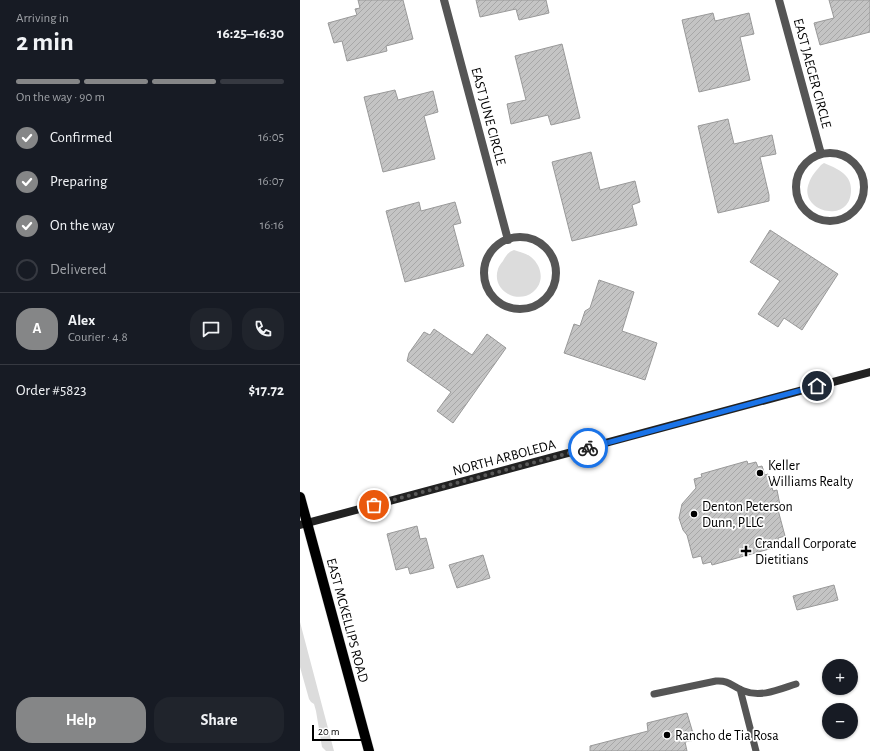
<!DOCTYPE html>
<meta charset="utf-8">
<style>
:root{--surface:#171b24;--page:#20242c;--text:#f1f3f6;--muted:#9ea1a6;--line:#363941;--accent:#858687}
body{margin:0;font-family:"Alegreya Sans",sans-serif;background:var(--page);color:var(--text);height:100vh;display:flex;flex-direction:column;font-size:15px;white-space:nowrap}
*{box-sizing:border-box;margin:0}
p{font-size:13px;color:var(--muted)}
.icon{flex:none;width:22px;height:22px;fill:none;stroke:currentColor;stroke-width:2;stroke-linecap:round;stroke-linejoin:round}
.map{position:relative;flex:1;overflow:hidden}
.panel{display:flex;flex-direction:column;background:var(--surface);width:300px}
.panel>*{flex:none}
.controls{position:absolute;left:522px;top:659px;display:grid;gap:8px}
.controls a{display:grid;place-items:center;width:36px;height:36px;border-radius:50%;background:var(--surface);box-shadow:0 1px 3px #0004;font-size:20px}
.scale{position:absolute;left:12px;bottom:10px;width:53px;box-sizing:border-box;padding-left:4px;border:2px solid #000;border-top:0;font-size:11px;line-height:14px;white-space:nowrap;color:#000;-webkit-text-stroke:3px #fff;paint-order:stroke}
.pin{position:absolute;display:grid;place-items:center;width:34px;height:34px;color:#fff;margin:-17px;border:2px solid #fff;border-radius:50%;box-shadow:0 1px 4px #0007}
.courier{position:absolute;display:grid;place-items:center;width:40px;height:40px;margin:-20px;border:3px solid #1a73e8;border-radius:50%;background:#fff;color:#222;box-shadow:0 1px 5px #0007}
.head em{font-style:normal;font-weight:700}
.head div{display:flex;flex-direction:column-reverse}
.head{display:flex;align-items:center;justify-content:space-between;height:68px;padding:0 16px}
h1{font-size:26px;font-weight:700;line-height:30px}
.bar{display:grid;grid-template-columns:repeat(4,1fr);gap:6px 4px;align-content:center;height:48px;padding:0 16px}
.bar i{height:5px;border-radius:3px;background:var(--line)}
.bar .on{background:var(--accent)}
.bar p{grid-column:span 4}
.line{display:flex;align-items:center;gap:10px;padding:0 16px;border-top:1px solid var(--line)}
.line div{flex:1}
.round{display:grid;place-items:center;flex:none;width:42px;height:42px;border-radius:16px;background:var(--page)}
ol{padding:0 16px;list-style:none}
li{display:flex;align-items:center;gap:12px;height:44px}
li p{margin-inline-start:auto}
li .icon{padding:4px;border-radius:50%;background:var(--accent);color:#fff;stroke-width:4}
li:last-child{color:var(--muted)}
li i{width:22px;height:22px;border:2px solid var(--line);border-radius:50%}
.button{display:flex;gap:8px;margin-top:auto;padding:8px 16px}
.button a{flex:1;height:46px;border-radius:16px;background:var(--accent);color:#fff;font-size:16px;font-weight:700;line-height:46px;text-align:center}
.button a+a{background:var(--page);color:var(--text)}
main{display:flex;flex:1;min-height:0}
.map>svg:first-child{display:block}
</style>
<main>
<section class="panel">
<div class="head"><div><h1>2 min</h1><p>Arriving in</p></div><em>16:25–16:30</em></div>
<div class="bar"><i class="on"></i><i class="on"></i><i class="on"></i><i></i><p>On the way · 90 m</p></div>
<ol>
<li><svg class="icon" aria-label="check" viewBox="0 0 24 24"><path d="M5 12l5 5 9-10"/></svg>Confirmed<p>16:05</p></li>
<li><svg class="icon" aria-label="check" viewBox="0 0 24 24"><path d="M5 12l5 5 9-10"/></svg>Preparing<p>16:07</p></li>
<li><svg class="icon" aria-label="check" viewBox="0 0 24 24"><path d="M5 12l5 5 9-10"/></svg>On the way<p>16:16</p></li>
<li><i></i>Delivered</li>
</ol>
<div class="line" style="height:72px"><b class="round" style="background:var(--accent);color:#fff">A</b><div><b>Alex</b><p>Courier · 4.8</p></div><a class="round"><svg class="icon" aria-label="chat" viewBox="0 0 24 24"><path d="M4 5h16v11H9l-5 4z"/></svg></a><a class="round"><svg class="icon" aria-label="phone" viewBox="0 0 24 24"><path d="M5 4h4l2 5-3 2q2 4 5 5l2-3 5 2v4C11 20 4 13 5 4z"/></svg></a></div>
<div class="line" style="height:52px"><div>Order #5823</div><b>$17.72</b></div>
<div class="button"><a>Help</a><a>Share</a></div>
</section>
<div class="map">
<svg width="570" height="751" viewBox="0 0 570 751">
<defs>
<pattern id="building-hatch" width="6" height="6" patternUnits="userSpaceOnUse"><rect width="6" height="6" fill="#c4c4c4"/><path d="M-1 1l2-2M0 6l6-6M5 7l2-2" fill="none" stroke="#a7a7a7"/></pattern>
</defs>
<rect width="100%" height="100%" fill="#fff"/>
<path fill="#dcdcdc" d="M524 163C536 168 551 174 551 189 552 226 497 212 509 183 511 176 517 170 521 165Z
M214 250C219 252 226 253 231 257 242 266 245 282 233 292 217 305 191 290 198 269 199 266 201 263 203 261 205 257 208 252 214 250Z
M0 622 34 751H26L22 747 16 711 14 704 11 702 9 699 0 667Z"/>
<path fill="url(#building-hatch)" stroke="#999" d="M58 0H103L113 39 86 46 87 51 47 61 42 41 34 43 28 23 57 15 55 9 60 8Z
M176 0H246L249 13 219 20 216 9 180 17Z
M529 0H570V32L520 45 514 23 534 18Z
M413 13 415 21 449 13 454 34 440 37 450 80 399 92 382 20Z
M262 44 280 118 251 125 248 115 211 124 207 104 226 100 215 56Z
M95 90 98 100 133 91 138 112 124 116 135 159 83 172 64 97Z
M428 119 434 144 472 135 476 154 460 157 469 195V201L418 213 398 126Z
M291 152 300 190 335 181 340 202 332 205 337 225 272 241 252 162Z
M119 202 121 211 155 202 161 223 153 225 164 266 105 282 86 211Z
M470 230 538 274 502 330 484 318 478 327 458 314 480 281 450 262Z
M299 280 334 292 322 331 357 343 345 380 264 353 274 324 280 326 285 311 290 308Z
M134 329 172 355 187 334 206 348 153 423 137 411 151 392 107 361 109 353 124 332 130 335Z
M447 461 448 464 456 462 458 467 462 466 465 475 468 474 473 491 477 490 480 505 477 506 485 536 478 538 480 546 412 565 411 562 403 564 401 556 393 558 387 535 383 530 379 518 382 504 396 488 394 479 402 477 401 474Z
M117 526 120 539 126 538 134 568 110 574 108 567 96 570 87 534Z
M183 555 190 578 157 588 149 565Z
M534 585 538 600 497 610 493 596Z
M387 713 395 740 385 742 387 751H290V746L348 731 347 723Z"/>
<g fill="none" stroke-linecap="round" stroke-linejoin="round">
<defs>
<path id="primary" d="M0 497 69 751"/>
</defs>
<use href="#primary" stroke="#dbdbdb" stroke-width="11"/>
<path stroke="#555" stroke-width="7" d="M440 689 456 751
M354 694 416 681C430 680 432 687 444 691 461 698 480 689 496 684"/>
<path stroke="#555" stroke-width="8" d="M144 0 208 240
M479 0 521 154
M496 187a34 34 0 1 1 68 0a34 34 0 1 1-68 0Z
M184 273a36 36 0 1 1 72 0a36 36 0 1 1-72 0Z"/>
<path stroke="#222" stroke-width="8" d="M0 525 570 372"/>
<use href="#primary" stroke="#000" stroke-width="10"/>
</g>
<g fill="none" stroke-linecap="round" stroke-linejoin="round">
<path stroke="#595959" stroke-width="4" stroke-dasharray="0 7.2" d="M74 505 288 448"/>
<path stroke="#1a73e8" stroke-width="5" d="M288 448 517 386"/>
</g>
<g fill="#000" stroke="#fff" stroke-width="1.5">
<circle cx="460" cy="473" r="4"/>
<circle cx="394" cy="514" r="4"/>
<path d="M444 545h4v4h4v4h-4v4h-4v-4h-4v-4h4z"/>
<circle cx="367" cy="735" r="4"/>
</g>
<g text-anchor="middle" stroke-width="3.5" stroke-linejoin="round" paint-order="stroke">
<g font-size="14" fill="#000" stroke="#fff">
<text transform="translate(513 73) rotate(75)" y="5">EAST JAEGER CIRCLE</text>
<text transform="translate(189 116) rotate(75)" y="5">EAST JUNE CIRCLE</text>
<text transform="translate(204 457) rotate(-15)" y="5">NORTH ARBOLEDA</text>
<text transform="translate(48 620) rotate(75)" y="5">EAST MCKELLIPS ROAD</text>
</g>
<g font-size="14" fill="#000" stroke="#fff" text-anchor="start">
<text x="468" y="470">Keller<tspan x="468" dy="16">Williams Realty</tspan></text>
<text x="402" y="511">Denton Peterson<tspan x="402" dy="16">Dunn, PLLC</tspan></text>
<text x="455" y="548">Crandall Corporate<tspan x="455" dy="16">Dietitians</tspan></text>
<text x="375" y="740">Rancho de Tia Rosa</text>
</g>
</g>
</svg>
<div class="controls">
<a>+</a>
<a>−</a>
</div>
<div class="scale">20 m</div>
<div class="pin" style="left:74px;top:505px;background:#ea580c"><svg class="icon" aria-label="bag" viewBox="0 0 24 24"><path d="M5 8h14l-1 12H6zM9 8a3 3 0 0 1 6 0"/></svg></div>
<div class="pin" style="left:517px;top:386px;background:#1f2937"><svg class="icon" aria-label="home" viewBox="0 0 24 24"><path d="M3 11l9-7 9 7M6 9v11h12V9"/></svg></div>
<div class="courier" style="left:288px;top:448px"><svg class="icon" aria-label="bike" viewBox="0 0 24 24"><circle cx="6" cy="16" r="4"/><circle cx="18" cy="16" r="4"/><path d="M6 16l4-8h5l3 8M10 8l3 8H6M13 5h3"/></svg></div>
</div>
</main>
